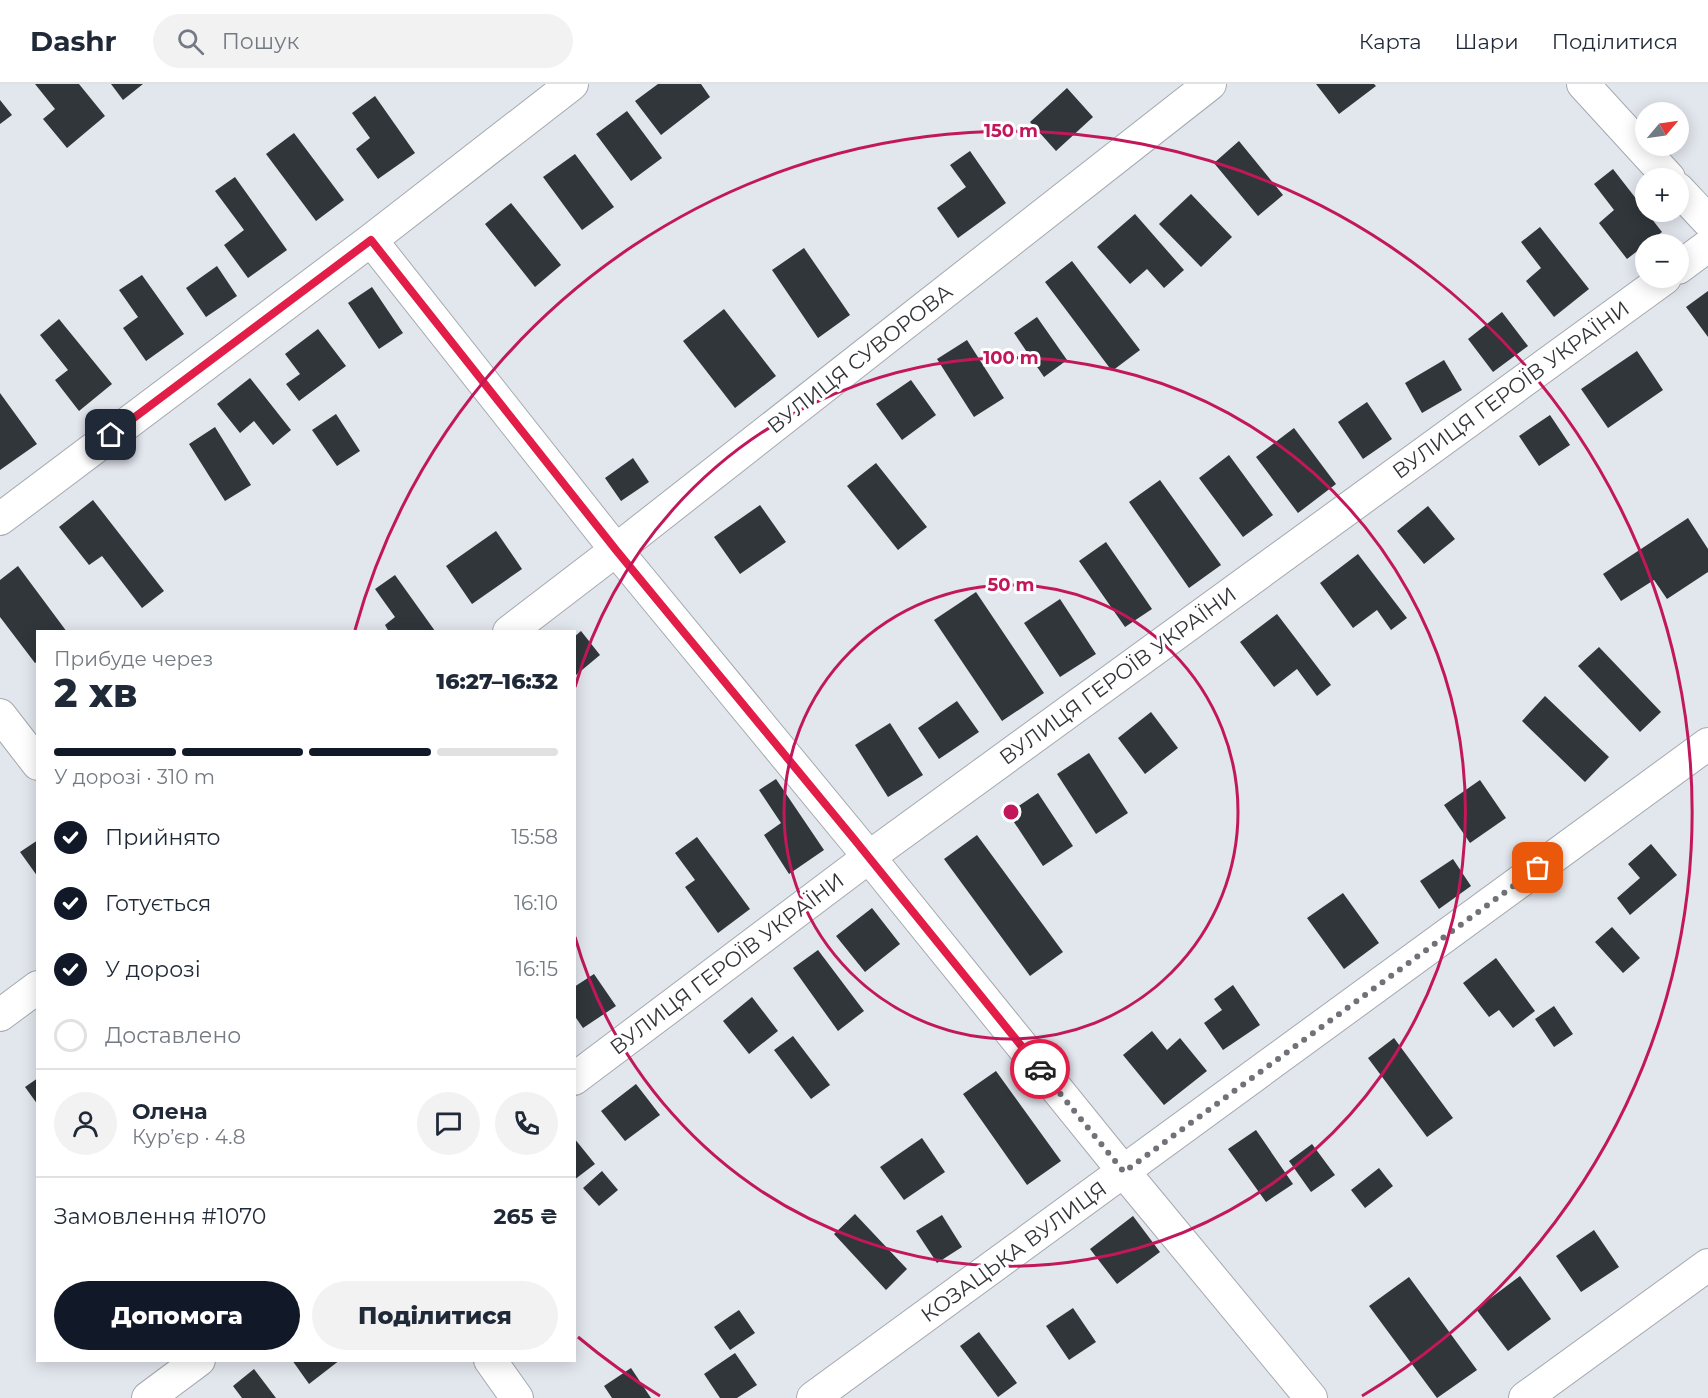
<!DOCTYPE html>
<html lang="uk">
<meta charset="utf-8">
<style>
:root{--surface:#fff;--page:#f2f2f3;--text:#1f2937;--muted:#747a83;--line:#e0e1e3;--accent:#111827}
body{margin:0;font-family:Montserrat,sans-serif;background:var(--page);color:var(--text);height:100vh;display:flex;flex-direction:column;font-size:22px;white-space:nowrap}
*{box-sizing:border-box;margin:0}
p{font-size:20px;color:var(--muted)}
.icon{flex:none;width:33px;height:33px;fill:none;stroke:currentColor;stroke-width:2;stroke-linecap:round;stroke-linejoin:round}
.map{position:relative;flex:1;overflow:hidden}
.sheet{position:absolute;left:36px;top:546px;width:540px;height:732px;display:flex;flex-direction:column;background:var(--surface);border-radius:0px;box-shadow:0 3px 15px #0003}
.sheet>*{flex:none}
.needle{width:39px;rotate:61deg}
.tools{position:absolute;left:1635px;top:18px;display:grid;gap:12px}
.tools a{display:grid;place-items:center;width:54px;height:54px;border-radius:50%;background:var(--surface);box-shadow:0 3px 15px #0003;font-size:30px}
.pin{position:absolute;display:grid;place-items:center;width:51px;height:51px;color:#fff;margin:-26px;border-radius:12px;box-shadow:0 3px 9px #0006}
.courier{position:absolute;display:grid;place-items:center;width:60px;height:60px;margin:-30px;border:4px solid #e11d48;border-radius:50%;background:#fff;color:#222;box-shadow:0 2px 8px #0007}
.head em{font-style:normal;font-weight:800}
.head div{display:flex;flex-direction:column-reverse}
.head{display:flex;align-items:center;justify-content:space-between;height:102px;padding:0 18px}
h1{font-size:39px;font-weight:800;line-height:45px}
.bar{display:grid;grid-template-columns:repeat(4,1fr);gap:9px 6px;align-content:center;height:72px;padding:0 18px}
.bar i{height:8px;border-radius:4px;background:var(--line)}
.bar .selected{background:var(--accent)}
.bar p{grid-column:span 4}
.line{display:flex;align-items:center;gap:15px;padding:0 18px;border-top:2px solid var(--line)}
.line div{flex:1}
.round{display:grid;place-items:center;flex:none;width:63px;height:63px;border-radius:32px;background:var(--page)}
ol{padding:0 18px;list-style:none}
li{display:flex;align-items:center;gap:18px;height:66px}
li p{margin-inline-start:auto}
li .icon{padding:6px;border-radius:50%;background:var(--accent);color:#fff;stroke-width:4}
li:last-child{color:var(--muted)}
li i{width:33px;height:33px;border:3px solid var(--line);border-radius:50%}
.action{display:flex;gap:12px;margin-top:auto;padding:12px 18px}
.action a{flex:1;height:69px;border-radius:36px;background:var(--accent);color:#fff;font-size:24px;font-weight:800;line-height:69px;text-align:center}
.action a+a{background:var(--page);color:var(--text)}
header{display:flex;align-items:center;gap:36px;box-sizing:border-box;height:84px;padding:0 30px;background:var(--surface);border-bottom:2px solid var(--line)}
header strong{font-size:28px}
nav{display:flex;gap:33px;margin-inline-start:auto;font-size:21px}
.search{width:420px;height:54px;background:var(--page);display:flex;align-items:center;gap:15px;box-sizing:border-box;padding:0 21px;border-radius:33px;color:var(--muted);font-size:22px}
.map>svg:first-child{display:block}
</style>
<header>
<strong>Dashr</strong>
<div class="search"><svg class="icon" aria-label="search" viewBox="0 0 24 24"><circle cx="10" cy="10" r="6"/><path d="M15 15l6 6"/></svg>Пошук</div>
<nav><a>Карта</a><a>Шари</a><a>Поділитися</a></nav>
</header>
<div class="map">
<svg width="1708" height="1314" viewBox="0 0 1708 1314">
<rect width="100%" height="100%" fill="#e2e6ed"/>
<path fill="#30363a" d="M35 0H79L105 32 67 64 43 35 55 25Z
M111 0H143L123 16Z
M658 0H701L710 13 661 51 635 17Z
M1316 0H1374L1376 2 1339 30Z
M1067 4 1093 33 1056 67 1030 38Z
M375 12 415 69 378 95 356 65 370 54 352 29Z
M0 16 12 31 0 40Z
M627 27 662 74 631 97 596 50Z
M294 49 344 116 316 137 266 70Z
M1239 57 1283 111 1258 132 1214 79Z
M970 67 1006 119 958 154 937 124 966 103 950 81Z
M575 70 614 123 582 146 543 93Z
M1613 85 1662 148 1627 175 1599 139 1614 126 1594 100Z
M235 93 287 166 248 194 224 161 244 146 215 107Z
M1191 110 1232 153 1201 183 1159 140Z
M511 119 561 181 535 203 485 140Z
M1135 130 1184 186 1164 204 1147 185 1130 200 1097 163Z
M1540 143 1589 205 1554 233 1526 197 1541 184 1521 158Z
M804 164 850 231 818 254 772 186Z
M1072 177 1140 266 1112 287 1045 198Z
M217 182 237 212 206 233 186 204Z
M142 191 184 250 146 277 123 244 138 233 119 206Z
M372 203 403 249 379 265 348 219Z
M1708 207V253L1686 223Z
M724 225 776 292 735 324 683 257Z
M1502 228 1528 262 1493 288 1468 255Z
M1037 233 1067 276 1044 293 1014 249Z
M59 235 112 300 79 327 55 296 68 286 40 251Z
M318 245 346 282 299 317 286 300 300 290 285 270Z
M967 256 1004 314 974 333 937 275Z
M1637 267 1663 306 1608 344 1581 305Z
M1444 276 1462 306 1422 329 1405 299Z
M250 294 291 346 273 361 254 337 240 349 217 320Z
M911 296 936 331 902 356 876 320Z
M0 309 37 360 0 386Z
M1367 318 1392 355 1363 375 1338 338Z
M336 330 360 367 337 382 312 346Z
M1550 331 1570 361 1539 382 1519 352Z
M215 343 251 401 225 417 189 360Z
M1294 344 1336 400 1298 429 1256 373Z
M1229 371 1273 431 1243 453 1199 394Z
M633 374 649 398 621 417 605 394Z
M876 379 927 443 898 466 847 402Z
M1160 396 1221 481 1189 504 1129 418Z
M93 416 164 507 142 524 102 472 89 481 59 443Z
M760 421 786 458 740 490 714 453Z
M1428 422 1455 455 1424 480 1397 447Z
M1688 434 1708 465V488L1667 515 1654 496 1621 517 1603 490Z
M496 447 522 485 472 520 446 482Z
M1106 458 1152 525 1125 543 1079 477Z
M1358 470 1407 534 1391 546 1377 526 1353 544 1320 499Z
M18 482 67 548H38V577L35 579 0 533V496Z
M395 491 435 547 434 548H389L385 541 395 533 375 505Z
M976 508 1044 609 1002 637 934 536Z
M1060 515 1096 570 1060 593 1024 539Z
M1277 530 1331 601 1317 612 1297 585 1274 603 1240 558Z
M581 547 600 571 576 591 574 553Z
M1599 563 1661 628 1640 648 1578 582Z
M1545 612 1609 673 1585 698 1522 637Z
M957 617 979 648 939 675 918 644Z
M1151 628 1178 664 1145 690 1118 654Z
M890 639 923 691 888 713 855 661Z
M1089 669 1128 729 1096 750 1057 690Z
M776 695 824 766 789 790 764 751 781 739 759 706Z
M1480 696 1506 734 1470 759 1444 721Z
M1038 709 1073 762 1043 782 1008 729Z
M977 751 1063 868 1030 892 944 775Z
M697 753 750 825 718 849 685 803 695 796 675 769Z
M38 756V793L20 768Z
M1651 760 1677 791 1630 831 1617 814 1640 794 1628 780Z
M1453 775 1471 802 1439 825 1420 797Z
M1343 809 1379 859 1344 885 1307 834Z
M872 824 900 860 865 888 836 852Z
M1612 843 1640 874 1623 889 1595 858Z
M818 866 864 927 838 947 793 884Z
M1496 874 1535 927 1513 944 1499 926 1489 933 1463 899Z
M594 890 616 922 583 944 574 931V903Z
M1233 901 1260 941 1223 966 1204 939 1222 926 1214 915Z
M752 913 778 947 749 970 723 937Z
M1554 922 1573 950 1554 963 1535 935Z
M1152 947 1167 966 1180 954 1207 987 1164 1021 1123 971Z
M793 952 830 1001 811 1015 774 966Z
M1394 954 1453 1034 1427 1053 1368 974Z
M996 987 1061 1077 1027 1101 963 1010Z
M38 994V1021L25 1003Z
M636 1000 660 1031 625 1057 601 1027Z
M1256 1046 1293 1100 1266 1118 1228 1065Z
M574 1054 595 1080 574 1096Z
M922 1054 945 1088 904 1116 880 1083Z
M1312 1060 1335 1091 1311 1108 1289 1077Z
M1379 1084 1393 1102 1365 1124 1351 1106Z
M602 1087 618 1106 599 1122 583 1104Z
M855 1130 907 1185 886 1206 834 1150Z
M942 1131 962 1163 937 1179 916 1147Z
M1133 1132 1160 1168 1117 1200 1090 1165Z
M1594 1146 1619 1183 1581 1208 1556 1172Z
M1520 1192 1551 1235 1508 1267 1476 1225Z
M1409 1193 1477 1286 1437 1314 1369 1222Z
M1073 1224 1096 1258 1069 1276 1046 1242Z
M739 1226 755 1249 730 1266 714 1243Z
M979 1248 1017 1299 998 1313 960 1262Z
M735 1269 757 1301 737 1314H720L704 1290Z
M292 1276H340L309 1300Z
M631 1284 651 1314H612L604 1302Z
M254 1285 276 1314H242L233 1302Z"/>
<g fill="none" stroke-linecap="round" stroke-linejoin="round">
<defs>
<path id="street" d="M1583 0 1669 94
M1678 105 1708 137
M371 156 616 466 869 773 1124 1088 1311 1314
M1678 184 1708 162
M0 435 371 156 572 0
M509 548 616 466 1210 0
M0 631 38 680
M0 931 38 903
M574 995 869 773 1665 194
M490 1276 517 1314
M148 1314 199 1276
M813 1314 1708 660
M1525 1314 1708 1181"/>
</defs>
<use href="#street" stroke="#a5a9b0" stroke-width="34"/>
<use href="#street" stroke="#fff" stroke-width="32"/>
</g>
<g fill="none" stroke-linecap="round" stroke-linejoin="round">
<path stroke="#707277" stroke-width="6" stroke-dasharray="0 10.8" d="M1040 985 1124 1088 1538 784"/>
<path stroke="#e11d48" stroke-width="8" d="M111 351 371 156 616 466 854 755 1040 985"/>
</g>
<g fill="none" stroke="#c2185b" stroke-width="3">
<circle cx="1011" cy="728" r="227"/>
<path d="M575 603A454 454 0 1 1 575 853"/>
<path d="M660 1312A681 681 0 0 1 578 1253M355 546A681 681 0 1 1 1362 1312"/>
</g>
<g text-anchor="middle" stroke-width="6" stroke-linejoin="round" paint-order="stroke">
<g font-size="21" fill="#333437" stroke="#fff">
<text transform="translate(860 275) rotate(-38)" y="7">ВУЛИЦЯ СУВОРОВА</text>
<text transform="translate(1511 306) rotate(-36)" y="7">ВУЛИЦЯ ГЕРОЇВ УКРАЇНИ</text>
<text transform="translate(1118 592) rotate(-36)" y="7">ВУЛИЦЯ ГЕРОЇВ УКРАЇНИ</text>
<text transform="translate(727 880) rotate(-37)" y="7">ВУЛИЦЯ ГЕРОЇВ УКРАЇНИ</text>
<text transform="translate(1014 1168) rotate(-36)" y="7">КОЗАЦЬКА ВУЛИЦЯ</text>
</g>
</g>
<circle cx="1011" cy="728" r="9" fill="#c2185b" stroke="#fff" stroke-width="3"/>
<g font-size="18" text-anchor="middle" font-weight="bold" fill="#c2185b" stroke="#fff" stroke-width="6" stroke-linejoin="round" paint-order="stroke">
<text x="1011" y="53">150 m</text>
<text x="1011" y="280">100 m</text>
<text x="1011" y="507">50 m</text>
</g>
</svg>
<div class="tools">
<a><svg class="needle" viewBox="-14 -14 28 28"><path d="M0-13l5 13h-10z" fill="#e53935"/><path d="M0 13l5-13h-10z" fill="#747a83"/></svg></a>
<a>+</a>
<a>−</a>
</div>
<div class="pin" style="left:1538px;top:784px;background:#ea580c"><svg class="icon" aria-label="bag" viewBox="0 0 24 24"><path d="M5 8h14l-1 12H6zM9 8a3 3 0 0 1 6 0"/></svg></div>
<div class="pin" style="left:111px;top:351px;background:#1f2937"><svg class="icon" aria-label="home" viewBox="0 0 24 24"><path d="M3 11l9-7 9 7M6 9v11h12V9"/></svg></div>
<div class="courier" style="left:1040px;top:985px"><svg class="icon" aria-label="car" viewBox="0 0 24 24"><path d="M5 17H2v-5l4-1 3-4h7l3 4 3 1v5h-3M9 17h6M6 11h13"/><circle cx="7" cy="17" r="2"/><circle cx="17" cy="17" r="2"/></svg></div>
<section class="sheet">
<div class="head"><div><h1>2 хв</h1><p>Прибуде через</p></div><em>16:27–16:32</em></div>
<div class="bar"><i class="selected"></i><i class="selected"></i><i class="selected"></i><i></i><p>У дорозі · 310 m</p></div>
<ol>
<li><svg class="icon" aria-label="check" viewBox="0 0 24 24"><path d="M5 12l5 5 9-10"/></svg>Прийнято<p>15:58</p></li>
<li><svg class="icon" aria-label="check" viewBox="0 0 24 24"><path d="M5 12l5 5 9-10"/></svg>Готується<p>16:10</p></li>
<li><svg class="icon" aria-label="check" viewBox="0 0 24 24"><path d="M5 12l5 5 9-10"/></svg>У дорозі<p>16:15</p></li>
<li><i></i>Доставлено</li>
</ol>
<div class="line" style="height:108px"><a class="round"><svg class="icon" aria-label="person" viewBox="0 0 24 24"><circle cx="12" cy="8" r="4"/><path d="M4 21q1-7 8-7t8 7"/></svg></a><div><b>Олена</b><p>Кур’єр · 4.8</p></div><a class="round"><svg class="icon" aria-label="chat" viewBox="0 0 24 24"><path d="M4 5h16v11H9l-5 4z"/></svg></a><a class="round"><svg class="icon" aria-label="phone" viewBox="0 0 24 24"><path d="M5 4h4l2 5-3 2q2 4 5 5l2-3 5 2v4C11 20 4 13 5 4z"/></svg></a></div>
<div class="line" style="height:78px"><div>Замовлення #1070</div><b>265 ₴</b></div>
<div class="action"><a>Допомога</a><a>Поділитися</a></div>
</section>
</div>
